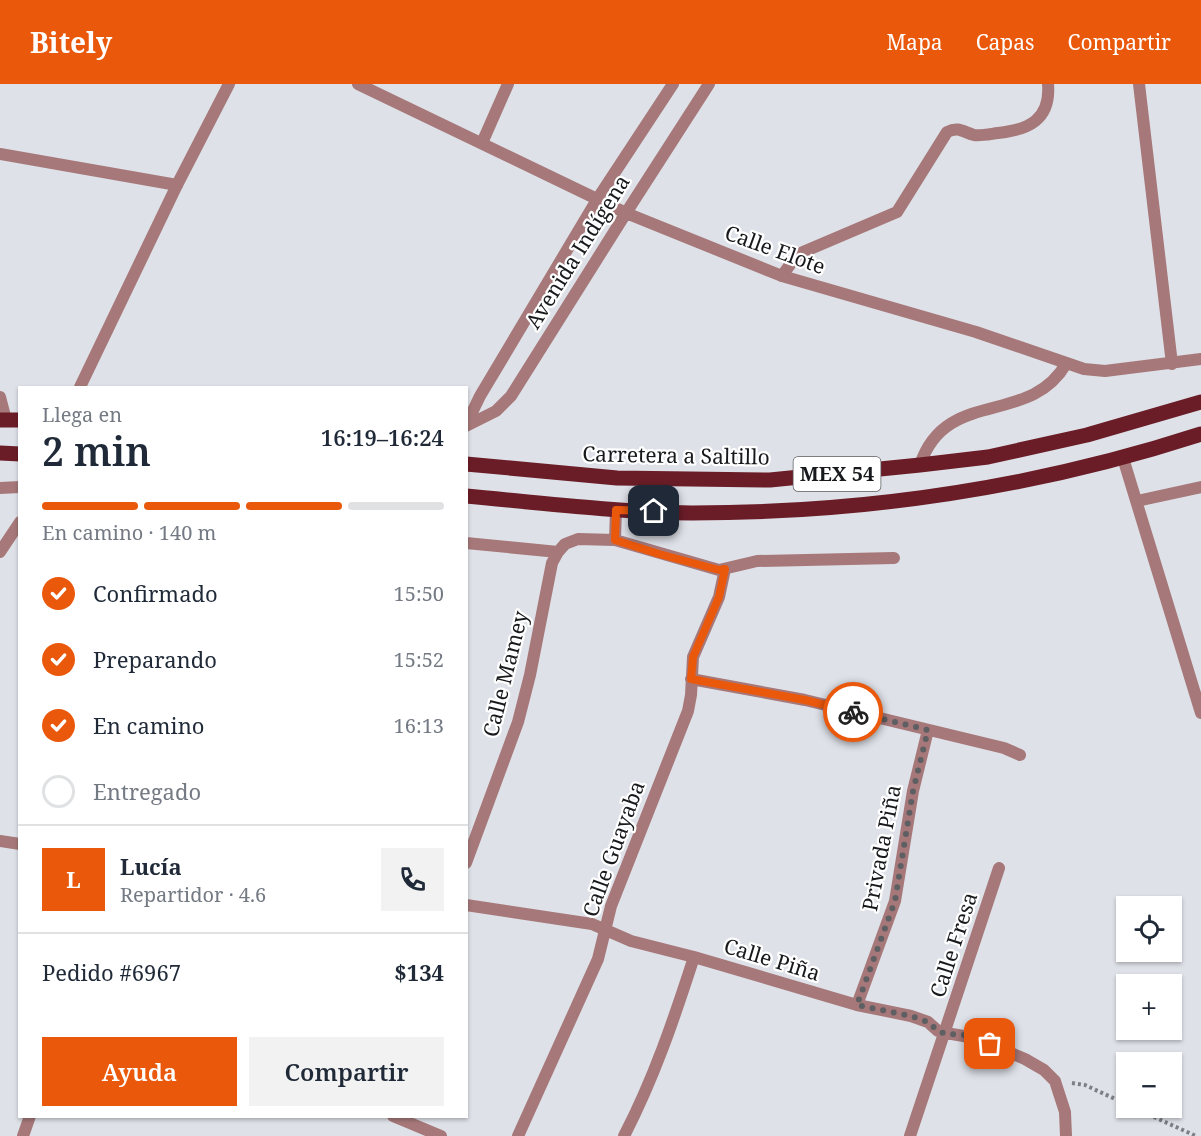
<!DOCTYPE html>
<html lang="es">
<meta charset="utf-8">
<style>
:root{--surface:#fff;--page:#f2f2f3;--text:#1f2937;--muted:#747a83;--line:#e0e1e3;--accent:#ea580c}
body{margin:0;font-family:"Noto Serif",serif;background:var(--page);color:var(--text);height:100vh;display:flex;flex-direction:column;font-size:22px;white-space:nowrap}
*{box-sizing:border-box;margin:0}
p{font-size:20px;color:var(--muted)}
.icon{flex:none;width:33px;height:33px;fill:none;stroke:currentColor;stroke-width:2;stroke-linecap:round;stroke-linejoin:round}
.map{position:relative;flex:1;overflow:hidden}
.drawer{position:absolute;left:18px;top:302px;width:450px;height:732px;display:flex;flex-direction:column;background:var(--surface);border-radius:0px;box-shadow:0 2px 4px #0004}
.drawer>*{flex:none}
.controls{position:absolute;left:1116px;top:812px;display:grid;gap:12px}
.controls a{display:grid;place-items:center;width:66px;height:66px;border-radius:0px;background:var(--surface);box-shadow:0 2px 4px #0004;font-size:30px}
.pin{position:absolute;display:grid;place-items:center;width:51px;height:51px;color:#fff;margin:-26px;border-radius:12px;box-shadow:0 3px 9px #0006}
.courier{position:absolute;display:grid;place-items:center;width:60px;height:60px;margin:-30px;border:4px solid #ea580c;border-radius:50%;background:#fff;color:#222;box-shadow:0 2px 8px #0007}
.summary em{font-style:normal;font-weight:600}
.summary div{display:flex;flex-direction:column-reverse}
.summary{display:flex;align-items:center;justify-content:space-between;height:102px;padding:0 24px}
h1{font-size:39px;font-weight:600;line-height:45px}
.bar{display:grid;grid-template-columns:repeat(4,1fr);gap:9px 6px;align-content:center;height:72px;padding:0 24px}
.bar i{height:8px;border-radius:4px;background:var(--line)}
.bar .current{background:var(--accent)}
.bar p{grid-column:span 4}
.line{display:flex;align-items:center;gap:15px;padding:0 24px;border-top:2px solid var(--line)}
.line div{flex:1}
.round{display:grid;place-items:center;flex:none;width:63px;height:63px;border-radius:0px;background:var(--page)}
ol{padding:0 24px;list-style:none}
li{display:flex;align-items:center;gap:18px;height:66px}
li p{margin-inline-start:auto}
li .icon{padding:6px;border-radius:50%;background:var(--accent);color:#fff;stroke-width:4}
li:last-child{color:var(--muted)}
li i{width:33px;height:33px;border:3px solid var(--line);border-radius:50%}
.action{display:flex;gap:12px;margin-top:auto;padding:12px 24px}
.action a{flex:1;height:69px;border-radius:0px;background:var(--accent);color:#fff;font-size:24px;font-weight:600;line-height:69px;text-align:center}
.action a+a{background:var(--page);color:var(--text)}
header{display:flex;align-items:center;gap:36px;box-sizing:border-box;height:84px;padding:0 30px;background:var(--accent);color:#fff}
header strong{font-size:28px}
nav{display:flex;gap:33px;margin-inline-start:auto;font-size:21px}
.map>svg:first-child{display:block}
</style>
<header>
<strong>Bitely</strong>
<nav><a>Mapa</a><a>Capas</a><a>Compartir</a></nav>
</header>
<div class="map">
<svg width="1201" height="1052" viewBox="0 0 1201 1052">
<rect width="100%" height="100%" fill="#dee1e8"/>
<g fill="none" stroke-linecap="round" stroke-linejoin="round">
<path stroke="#7d7f84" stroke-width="4" stroke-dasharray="3 3" stroke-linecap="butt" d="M1072 999 1085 1001 1126 1020
M1132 1023 1196 1052"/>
<path stroke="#a67879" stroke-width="12" d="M782 192 796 172 803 168 897 128 947 48C959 42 963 48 974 51 981 52 990 50 998 49 1028 46 1051 36 1048 0"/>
<path stroke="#a67879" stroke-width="12" d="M1139 0 1172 280
M482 59 508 0
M0 70 177 101
M0 313 6 336
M466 341 480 312 598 114
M466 342 496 327 511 312 626 129 782 192 976 248 1084 285 1105 287 1201 275
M1123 374 1201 629
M920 381C946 303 1029 343 1066 280
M0 404 20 403
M1137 417 1201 403
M615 456 616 426
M466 459 558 468
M691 595 805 616 1004 664 1020 671
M0 757 20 760
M466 779 518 638 530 591 552 479 558 468 565 460 578 455 615 456 719 486 757 477 894 474
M466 821 592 840 631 857 694 873 857 921 911 932 928 938 938 947 946 949 975 954 1025 975 1044 986 1055 997 1065 1028 1066 1052
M857 921 895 817 913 707 928 646
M393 1032 441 1052
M23 1052 30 1032
M518 1052 598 875 611 822 688 627 691 611 693 573 719 513 725 485
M624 1052C654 994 674 935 694 873
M910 1052 999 784"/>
<path stroke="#a67879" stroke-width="12" d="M358 0 626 129 709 0
M598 114 673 0
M80 303 177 101 229 0
M0 468 20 438"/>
<path stroke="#6b1d27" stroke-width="15" d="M0 336H20
M0 369 20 370
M466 380 617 394 770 396 920 381 988 373 1087 351 1201 318
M466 412C542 419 617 428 692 429 864 429 1038 403 1201 350"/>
</g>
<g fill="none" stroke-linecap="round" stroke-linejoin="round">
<path stroke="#5d5f63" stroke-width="6" stroke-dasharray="0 10.8" d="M853 628 928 646 913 707 895 817 857 921 911 932 928 938 938 947 946 950 965 951 990 960"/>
<path stroke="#ea580c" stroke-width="8" d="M654 427 616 426 615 456 659 470 719 486 725 485 719 513 693 573 691 595 805 616 853 628"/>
</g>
<g text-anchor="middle" stroke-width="4.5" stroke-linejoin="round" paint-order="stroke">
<rect fill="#fff" stroke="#5d5e60" stroke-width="1.5" x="793.5" y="373" width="87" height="34" rx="4.5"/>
<g font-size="20" font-weight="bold" fill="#18191c">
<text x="837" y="397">MEX 54</text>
</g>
<g font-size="21" fill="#18191c" stroke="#fff">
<text transform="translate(775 166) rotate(20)" y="7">Calle Elote</text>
<text transform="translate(578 168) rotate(-58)" y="7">Avenida Indígena</text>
<text transform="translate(676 372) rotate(1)" y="7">Carretera a Saltillo</text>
<text transform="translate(506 590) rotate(-76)" y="7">Calle Mamey</text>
<text transform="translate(882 764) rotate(-79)" y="7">Privada Piña</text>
<text transform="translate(614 765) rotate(-70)" y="7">Calle Guayaba</text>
<text transform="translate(954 861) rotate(-72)" y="7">Calle Fresa</text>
<text transform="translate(772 876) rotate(17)" y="7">Calle Piña</text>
</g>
</g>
</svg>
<div class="controls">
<a><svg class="icon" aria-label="locate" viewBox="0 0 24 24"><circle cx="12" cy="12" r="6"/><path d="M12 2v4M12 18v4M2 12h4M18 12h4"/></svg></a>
<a>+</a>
<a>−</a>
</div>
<div class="pin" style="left:990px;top:960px;background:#ea580c"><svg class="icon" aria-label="bag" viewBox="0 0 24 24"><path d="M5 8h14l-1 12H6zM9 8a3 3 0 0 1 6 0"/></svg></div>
<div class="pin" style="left:654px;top:427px;background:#1f2937"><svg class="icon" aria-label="home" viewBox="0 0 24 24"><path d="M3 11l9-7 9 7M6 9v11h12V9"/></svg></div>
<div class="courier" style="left:853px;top:628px"><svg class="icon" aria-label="bike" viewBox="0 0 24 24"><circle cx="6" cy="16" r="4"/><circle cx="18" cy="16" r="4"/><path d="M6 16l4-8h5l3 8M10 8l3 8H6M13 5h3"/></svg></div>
<section class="drawer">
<div class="summary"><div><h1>2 min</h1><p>Llega en</p></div><em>16:19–16:24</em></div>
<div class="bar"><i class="current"></i><i class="current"></i><i class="current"></i><i></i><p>En camino · 140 m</p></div>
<ol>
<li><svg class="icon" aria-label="check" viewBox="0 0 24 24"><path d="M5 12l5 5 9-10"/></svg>Confirmado<p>15:50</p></li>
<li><svg class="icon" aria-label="check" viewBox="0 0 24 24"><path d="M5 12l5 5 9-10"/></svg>Preparando<p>15:52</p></li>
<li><svg class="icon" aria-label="check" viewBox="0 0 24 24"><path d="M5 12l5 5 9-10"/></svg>En camino<p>16:13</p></li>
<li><i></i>Entregado</li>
</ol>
<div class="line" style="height:108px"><b class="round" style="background:var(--accent);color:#fff">L</b><div><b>Lucía</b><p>Repartidor · 4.6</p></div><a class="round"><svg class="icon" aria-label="phone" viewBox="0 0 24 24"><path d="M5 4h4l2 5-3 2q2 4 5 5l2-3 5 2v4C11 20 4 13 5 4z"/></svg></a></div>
<div class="line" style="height:78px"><div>Pedido #6967</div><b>$134</b></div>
<div class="action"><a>Ayuda</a><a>Compartir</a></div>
</section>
</div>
